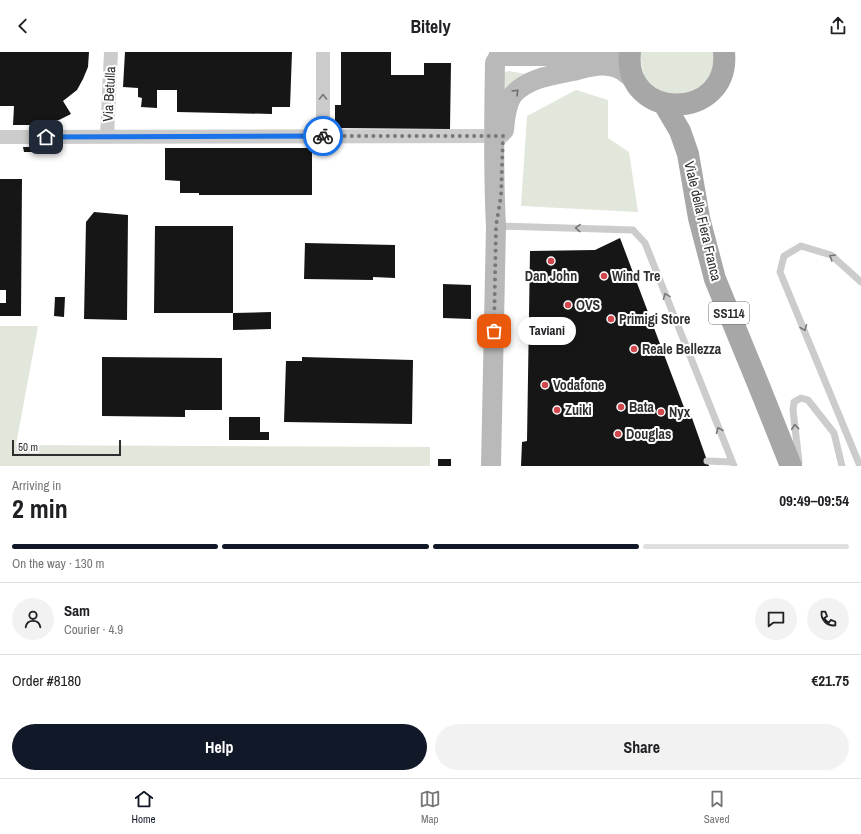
<!DOCTYPE html>
<meta charset="utf-8">
<style>
:root{--surface:#fff;--page:#f2f2f2;--text:#202124;--muted:#757577;--line:#e0e0e0;--accent:#111827}
body{margin:0;font-family:"Archivo Narrow",sans-serif;background:var(--page);color:var(--text);height:100vh;display:flex;flex-direction:column;font-size:15px;white-space:nowrap}
*{box-sizing:border-box;margin:0}
p{font-size:13px;color:var(--muted)}
.icon{flex:none;width:22px;height:22px;fill:none;stroke:currentColor;stroke-width:2;stroke-linecap:round;stroke-linejoin:round}
.map{position:relative;height:414px;overflow:hidden}
.panel{display:flex;flex-direction:column;background:var(--surface);flex:1}
.panel>*{flex:none}
.scale{position:absolute;left:12px;bottom:10px;width:109px;box-sizing:border-box;padding-left:4px;border:2px solid #2f2f2f;border-top:0;font-size:11px;line-height:14px;white-space:nowrap;color:#2f2f2f;-webkit-text-stroke:3px #fff;paint-order:stroke}
.pin{position:absolute;display:grid;place-items:center;width:34px;height:34px;color:#fff;margin:-17px;border-radius:8px;box-shadow:0 2px 6px #0006}
.courier{position:absolute;display:grid;place-items:center;width:40px;height:40px;margin:-20px;border:3px solid #1a73e8;border-radius:50%;background:#fff;color:#222;box-shadow:0 1px 5px #0007}
.bubble{position:absolute;height:28px;border-radius:14px;background:var(--surface);box-shadow:0 2px 10px #0003;font-size:13px;font-weight:800;line-height:28px;text-align:center}
.headline em{font-style:normal;font-weight:800}
.headline div{display:flex;flex-direction:column-reverse}
.headline{display:flex;align-items:center;justify-content:space-between;height:68px;padding:0 12px}
h1{font-size:26px;font-weight:800;line-height:30px}
.bar{display:grid;grid-template-columns:repeat(4,1fr);gap:6px 4px;align-content:center;height:48px;padding:0 12px}
.bar i{height:5px;border-radius:3px;background:var(--line)}
.bar .current{background:var(--accent)}
.bar p{grid-column:span 4}
.line{display:flex;align-items:center;gap:10px;padding:0 12px;border-top:1px solid var(--line)}
.line div{flex:1}
.round{display:grid;place-items:center;flex:none;width:42px;height:42px;border-radius:21px;background:var(--page)}
.cta{display:flex;gap:8px;margin-top:auto;padding:8px 12px}
.cta a{flex:1;height:46px;border-radius:24px;background:var(--accent);color:#fff;font-size:16px;font-weight:800;line-height:46px;text-align:center}
.cta a+a{background:var(--page);color:var(--text)}
header{display:flex;justify-content:space-between;align-items:center;height:52px;padding:0 12px;background:var(--surface);font-size:18px;font-weight:800}
.tab-bar{display:flex;justify-content:space-around;align-items:center;height:56px;border-top:1px solid var(--line);background:var(--surface);font-size:11px;color:var(--muted)}
.tab-bar a{display:grid;justify-items:center;gap:2px}
.tab-bar .current{color:var(--accent)}
.map>svg:first-child{display:block}
</style>
<header><svg class="icon" aria-label="back" viewBox="0 0 24 24"><path d="M15 5l-7 7 7 7"/></svg>Bitely<svg class="icon" aria-label="share" viewBox="0 0 24 24"><path d="M12 15V3M7 8l5-5 5 5M5 13v7h14v-7"/></svg></header>
<div class="map">
<svg width="861" height="414" viewBox="0 0 861 414">
<rect width="100%" height="100%" fill="#fff"/>
<path fill="#e2e7dc" d="M639 0H717L718 5 703 38 666 45 645 29Z
M508 19 533 23 500 44 501 22Z
M576 38 608 48V86L629 100 638 160 521 154 527 64Z
M0 274H38L16 393 430 395V414H0Z"/>
<path fill="#161616" d="M0 0H89L88 15 83 27 77 38 63 49 71 62 59 68 36 73H13L14 54H0Z
M125 0H292L290 55H272V62L177 60V38H157V56L141 55 142 46 138 45V36L123 35Z
M341 0H391V23H424V11H451L450 77 335 76V53H341Z
M23 95H32V100H24Z
M165 96H312V143H199V141H180V129L165 128Z
M0 127H22L21 264H0V251H6V238H0Z
M94 160 128 163 127 268 84 267 86 170Z
M155 174H233V261H154Z
M620 186 688 366H692L709 414H521L522 390 527 389 530 199 595 198Z
M305 191 395 193V226L373 225V228L304 227Z
M443 232 471 233V267L443 266Z
M55 245H65L64 265 54 264Z
M271 260V277L233 278V261Z
M102 305 222 306V358H185V365L102 364Z
M302 305 413 308 412 372 284 370 286 309H302Z
M229 365H260V380H269V388H229Z
M438 407H451V414H438Z"/>
<g fill="none" stroke-linecap="round" stroke-linejoin="round">
<path stroke="#ccc" stroke-width="7" d="M497 174 633 178 645 191 734 414
M707 409 732 410
M799 410 793 358 794 350 801 346 808 348 834 381 842 414
M860 414 780 220 784 204 801 194 831 203 861 230"/>
<path stroke="#ccc" stroke-width="14" d="M323 0V84
M0 85 503 84
M107 85 111 0"/>
<path stroke="#b9b9b9" stroke-width="20" d="M499 4H586L605 3 613 0
M504 78C505 67 506 52 513 43 527 26 553 23 573 19 585 16 596 12 609 14 620 15 627 22 635 29
M491 414 496 174C493 119 494 65 495 11L499 4V0"/>
<path stroke="#a7a7a7" stroke-width="22" d="M630 0C622 70 731 70 724 0
M664 52 680 79 688 102 699 166 715 227 759 334 791 414"/>
</g>
<defs><path id="oneway-chevron" d="M-2-3.5L2.5 0L-2 3.5" fill="none" stroke-width="1.6" stroke-linecap="round" stroke-linejoin="round"/></defs>
<use stroke="#6d6d6d" href="#oneway-chevron" transform="translate(516 40) rotate(-45)"/>
<g stroke="#767676">
<use href="#oneway-chevron" transform="translate(323 45) rotate(-90)"/>
<use href="#oneway-chevron" transform="translate(578 176) rotate(-178)"/>
<use href="#oneway-chevron" transform="translate(832 205) rotate(-149)"/>
<use href="#oneway-chevron" transform="translate(666 244) rotate(-111)"/>
<use href="#oneway-chevron" transform="translate(804 276) rotate(68)"/>
<use href="#oneway-chevron" transform="translate(795 375) rotate(-96)"/>
<use href="#oneway-chevron" transform="translate(719 378) rotate(-112)"/>
</g>
<g fill="none" stroke-linecap="round" stroke-linejoin="round">
<path stroke="#787878" stroke-width="4" stroke-dasharray="0 7.2" d="M323 84H503L501 144 496 174 494 279"/>
<path stroke="#1a73e8" stroke-width="5" d="M46 85 323 84"/>
</g>
<g fill="#d0474e" stroke="#fff" stroke-width="1.5">
<circle cx="551" cy="209" r="4"/>
<circle cx="604" cy="224" r="4"/>
<circle cx="568" cy="253" r="4"/>
<circle cx="611" cy="267" r="4"/>
<circle cx="634" cy="297" r="4"/>
<circle cx="545" cy="333" r="4"/>
<circle cx="621" cy="355" r="4"/>
<circle cx="557" cy="358" r="4"/>
<circle cx="661" cy="360" r="4"/>
<circle cx="618" cy="382" r="4"/>
</g>
<g text-anchor="middle" stroke-width="4" stroke-linejoin="round" paint-order="stroke">
<rect fill="#fff" stroke="#6d6d6d" stroke-width="1" x="709" y="250" width="40" height="22" rx="3"/>
<g font-size="13" font-weight="bold" fill="#2f2f2f">
<text x="729" y="266">SS114</text>
</g>
<g font-size="14" fill="#2f2f2f" stroke="#fff">
<text transform="translate(109 42) rotate(-87)" y="5">Via Betulla</text>
<text transform="translate(703 169) rotate(77)" y="5">Viale della Fiera Franca</text>
</g>
<g font-size="14" font-weight="bold" fill="#2f2f2f" stroke="#fff" text-anchor="start">
<text x="551" y="229" text-anchor="middle">Dan John</text>
<text x="612" y="229">Wind Tre</text>
<text x="576" y="258">OVS</text>
<text x="619" y="272">Primigi Store</text>
<text x="642" y="302">Reale Bellezza</text>
<text x="553" y="338">Vodafone</text>
<text x="629" y="360">Bata</text>
<text x="565" y="363">Zuiki</text>
<text x="669" y="365">Nyx</text>
<text x="626" y="387">Douglas</text>
</g>
</g>
</svg>
<div class="scale">50 m</div>
<div class="pin" style="left:494px;top:279px;background:#ea580c"><svg class="icon" aria-label="bag" viewBox="0 0 24 24"><path d="M5 8h14l-1 12H6zM9 8a3 3 0 0 1 6 0"/></svg></div>
<div class="pin" style="left:46px;top:85px;background:#1f2937"><svg class="icon" aria-label="home" viewBox="0 0 24 24"><path d="M3 11l9-7 9 7M6 9v11h12V9"/></svg></div>
<div class="courier" style="left:323px;top:84px"><svg class="icon" aria-label="bike" viewBox="0 0 24 24"><circle cx="6" cy="16" r="4"/><circle cx="18" cy="16" r="4"/><path d="M6 16l4-8h5l3 8M10 8l3 8H6M13 5h3"/></svg></div>
<div class="bubble" style="left:518px;top:265px;width:58px">Taviani</div>
</div>
<section class="panel">
<div class="headline"><div><h1>2 min</h1><p>Arriving in</p></div><em>09:49–09:54</em></div>
<div class="bar"><i class="current"></i><i class="current"></i><i class="current"></i><i></i><p>On the way · 130 m</p></div>
<div class="line" style="height:72px"><a class="round"><svg class="icon" aria-label="person" viewBox="0 0 24 24"><circle cx="12" cy="8" r="4"/><path d="M4 21q1-7 8-7t8 7"/></svg></a><div><b>Sam</b><p>Courier · 4.9</p></div><a class="round"><svg class="icon" aria-label="chat" viewBox="0 0 24 24"><path d="M4 5h16v11H9l-5 4z"/></svg></a><a class="round"><svg class="icon" aria-label="phone" viewBox="0 0 24 24"><path d="M5 4h4l2 5-3 2q2 4 5 5l2-3 5 2v4C11 20 4 13 5 4z"/></svg></a></div>
<div class="line" style="height:52px"><div>Order #8180</div><b>€21.75</b></div>
<div class="cta"><a>Help</a><a>Share</a></div>
</section>
<nav class="tab-bar">
<a class="current"><svg class="icon" aria-label="home" viewBox="0 0 24 24"><path d="M3 11l9-7 9 7M6 9v11h12V9"/></svg>Home</a>
<a><svg class="icon" aria-label="map" viewBox="0 0 24 24"><path d="M3 6l6-2 6 2 6-2v14l-6 2-6-2-6 2zM9 4v14M15 6v14"/></svg>Map</a>
<a><svg class="icon" aria-label="saved" viewBox="0 0 24 24"><path d="M7 4h10v16l-5-4-5 4z"/></svg>Saved</a>
</nav>
